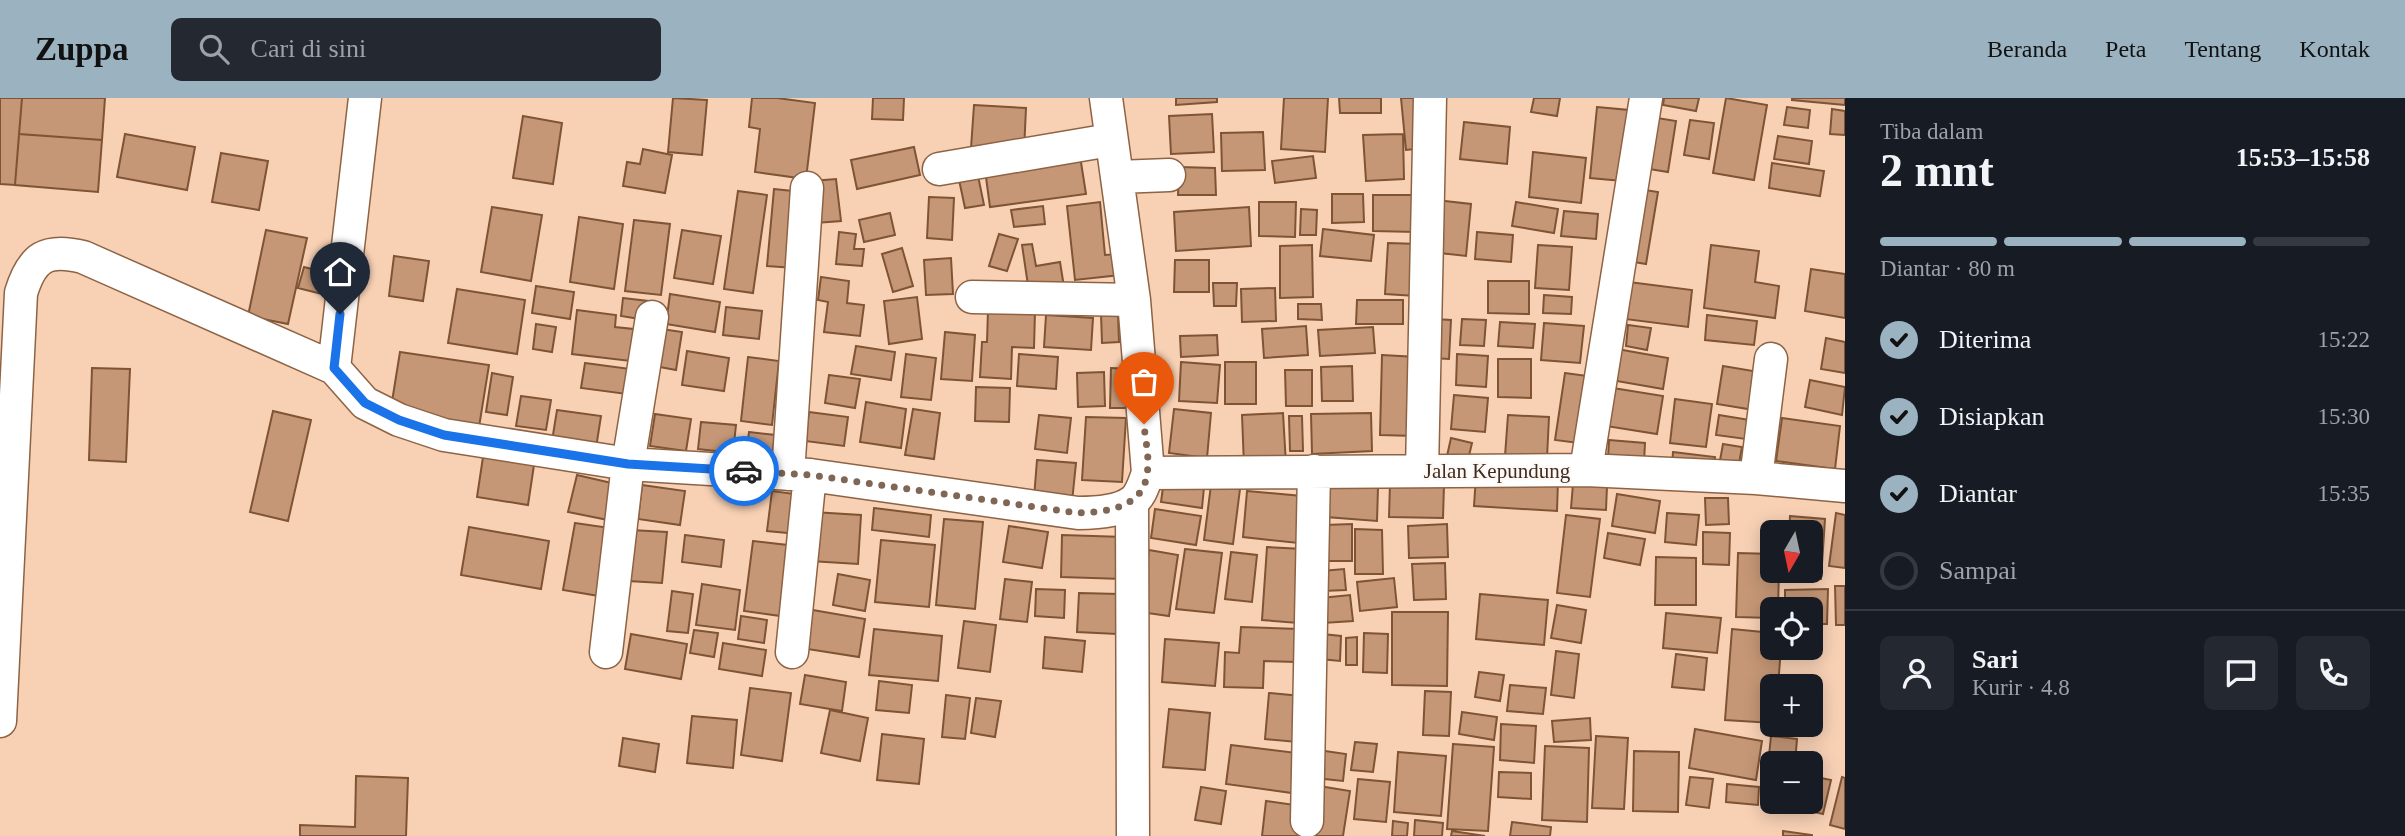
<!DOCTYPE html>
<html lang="id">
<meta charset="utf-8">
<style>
:root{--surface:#171b24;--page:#242831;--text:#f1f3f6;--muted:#9ea1a6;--line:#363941;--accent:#9bb2c1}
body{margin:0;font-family:Georgia,serif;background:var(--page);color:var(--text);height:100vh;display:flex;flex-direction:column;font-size:26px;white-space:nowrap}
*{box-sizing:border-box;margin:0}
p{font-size:23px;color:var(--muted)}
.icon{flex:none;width:38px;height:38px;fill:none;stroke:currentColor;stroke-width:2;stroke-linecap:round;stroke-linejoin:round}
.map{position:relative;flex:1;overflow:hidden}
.details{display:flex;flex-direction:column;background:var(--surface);width:560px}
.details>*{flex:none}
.needle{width:46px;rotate:189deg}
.fabs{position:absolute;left:1760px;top:422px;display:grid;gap:14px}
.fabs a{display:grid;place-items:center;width:63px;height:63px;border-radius:10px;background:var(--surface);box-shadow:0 4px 18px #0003;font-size:35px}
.pin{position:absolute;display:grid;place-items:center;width:60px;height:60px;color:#fff;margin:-72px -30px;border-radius:50% 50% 50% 0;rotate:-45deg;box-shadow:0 0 7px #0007}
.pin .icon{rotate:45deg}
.courier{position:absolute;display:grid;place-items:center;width:70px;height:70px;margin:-35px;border:5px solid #1a73e8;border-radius:50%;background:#fff;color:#222;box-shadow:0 2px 9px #0007}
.head em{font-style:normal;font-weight:700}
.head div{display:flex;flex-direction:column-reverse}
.head{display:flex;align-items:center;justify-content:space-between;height:119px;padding:0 35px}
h1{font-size:46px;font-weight:700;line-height:52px}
.bar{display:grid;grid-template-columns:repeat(4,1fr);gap:10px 7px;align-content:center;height:84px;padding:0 35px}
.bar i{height:9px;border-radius:5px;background:var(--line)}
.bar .current{background:var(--accent)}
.bar p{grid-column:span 4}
.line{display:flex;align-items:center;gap:18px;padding:0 35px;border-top:2px solid var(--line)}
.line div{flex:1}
.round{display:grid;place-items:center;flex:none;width:74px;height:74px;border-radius:10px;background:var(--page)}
ol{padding:0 35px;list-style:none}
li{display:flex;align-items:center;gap:21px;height:77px}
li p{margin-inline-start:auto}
li .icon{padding:7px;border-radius:50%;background:var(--accent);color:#111;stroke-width:4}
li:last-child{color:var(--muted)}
li i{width:38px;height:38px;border:4px solid var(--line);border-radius:50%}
header{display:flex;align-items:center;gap:42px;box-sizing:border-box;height:98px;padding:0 35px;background:var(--accent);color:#111}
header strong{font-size:33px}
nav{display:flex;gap:38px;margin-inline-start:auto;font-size:24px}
.search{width:490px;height:63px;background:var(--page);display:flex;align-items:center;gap:18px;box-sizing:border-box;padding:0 24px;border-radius:10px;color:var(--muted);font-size:26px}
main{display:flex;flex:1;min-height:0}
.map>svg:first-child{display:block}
</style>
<header>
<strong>Zuppa</strong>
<div class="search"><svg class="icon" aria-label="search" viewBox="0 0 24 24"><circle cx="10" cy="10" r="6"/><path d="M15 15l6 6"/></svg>Cari di sini</div>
<nav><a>Beranda</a><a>Peta</a><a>Tentang</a><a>Kontak</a></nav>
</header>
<main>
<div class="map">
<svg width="1845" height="738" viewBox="0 0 1845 738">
<rect width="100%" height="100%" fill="#f8d1b5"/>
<path fill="#c59776" stroke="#7e5435" stroke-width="2" d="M0 0H22L15 87 0 86Z
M22 0H105L102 42 19 36Z
M673 0 707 2 702 57 668 54Z
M752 0H777L815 5 806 81 755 74 760 31 749 29Z
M873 0H904L903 22 872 21Z
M1176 0H1217V4L1176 7Z
M1284 0H1328L1325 54 1281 51Z
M1339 0H1381V15H1340Z
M1401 0H1420L1425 50 1406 52Z
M1534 0H1560L1557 18 1531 14Z
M1664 0H1699L1696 13 1663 7Z
M1726 0 1767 7 1754 82 1713 75Z
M1792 0H1845V7L1792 2Z
M974 7 1026 10 1024 53 971 50Z
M1597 9 1629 12 1622 83 1590 80Z
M1787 9 1810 12 1808 30 1784 27Z
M1832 11 1845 13V37L1830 36Z
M1212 16 1214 54 1171 56 1169 18Z
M523 18 562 25 553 86 513 80Z
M1651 19 1676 23 1668 74 1643 70Z
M1690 22 1714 25 1709 61 1684 57Z
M1464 24 1510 29 1507 66 1460 61Z
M1263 34 1265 72 1222 73 1221 35Z
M19 36 102 42 98 94 15 87Z
M125 36 195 49 187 92 117 79Z
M1403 36 1404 81 1366 83 1363 37Z
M1778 38 1812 43 1809 66 1774 61Z
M914 49 920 77 857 91 851 62Z
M643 51 672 57 665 95 623 88 627 64 640 66Z
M1533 54 1586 60 1581 105 1529 99Z
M221 55 268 63 259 112 212 104Z
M1080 58 1086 96 990 109 985 72Z
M1313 58 1316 80 1275 85 1272 63Z
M1772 65 1824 73 1820 98 1769 90Z
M1179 69 1215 70 1216 97H1178Z
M977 73 984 107 965 110 958 77Z
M836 81 841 123 816 125 812 83Z
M774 91 802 94 795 170 767 168Z
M1639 91 1658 94 1646 166 1628 163Z
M738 93 767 97 753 195 724 191Z
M1332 96H1363L1364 124 1332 125Z
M1373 97H1416V134L1373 133Z
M929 99 954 100 952 142 927 140Z
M1436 102 1471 106 1466 158 1431 154Z
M1100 104 1105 157 1118 156 1120 177 1075 182 1067 108Z
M1259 104H1296L1295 139 1259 138Z
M1516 104 1558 111 1554 135 1512 128Z
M1043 108 1045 126 1014 129 1011 112Z
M492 109 542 117 531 183 481 174Z
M1249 109 1251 148 1176 153 1174 114Z
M1301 111 1317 112 1316 137H1300Z
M1564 113 1598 116 1596 141 1561 138Z
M890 115 895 137 864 144 859 122Z
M579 119 623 126 614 191 570 184Z
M634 122 670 126 661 197 625 193Z
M1323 131 1374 137 1371 163 1320 158Z
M266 132 307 140 288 226 248 218Z
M682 132 721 138 713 186 674 180Z
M839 134 856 136 854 151H864L862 168 836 166Z
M1477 134 1513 137 1511 164 1475 161Z
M999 136 1018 141 1007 173 989 168Z
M1388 145 1419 146 1416 198 1385 196Z
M1032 146 1036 168 1060 164 1064 189 1029 194 1022 147Z
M1312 147 1313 199 1280 200V148Z
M1538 147 1572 149 1569 192 1535 190Z
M1711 147 1759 153 1755 184 1779 188 1775 220 1704 210Z
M902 150 913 188 893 194 882 156Z
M394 158 429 163 423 203 389 198Z
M951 160 953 196 926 197 924 162Z
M1175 162H1209V194H1174Z
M304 169 327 175 322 196 298 190Z
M1811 171 1845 176V220L1805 213Z
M821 179 849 183 847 205 864 207 860 238 824 234 828 204 818 202Z
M1488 183H1529V216L1488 215Z
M1629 184 1692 192 1688 229 1625 221Z
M1213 185H1237L1236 208H1214Z
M536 188 574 194 570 221 532 215Z
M1275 190 1276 223 1242 224 1241 191Z
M457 191 525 202 517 256 448 245Z
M670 196 720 204 715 234 666 226Z
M1544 197 1572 199 1571 216 1543 215Z
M917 199 922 241 889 246 884 203Z
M623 200 648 203 646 222 621 218Z
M1357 202H1403V226H1356Z
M1298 206H1321L1322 222 1298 221Z
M726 209 762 213 759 241 723 237Z
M577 212 616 217 615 229 643 232 639 264 572 256Z
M988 212 1035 213 1034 250 1012 249 1011 281 980 279 982 244H987Z
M1101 216H1118L1119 244 1102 245Z
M1046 217 1093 220 1091 252 1044 249Z
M1707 217 1757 223 1754 247 1705 242Z
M1434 221 1451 222 1449 261 1432 260Z
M1462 221 1486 222 1484 248 1460 247Z
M1500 224 1535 226 1533 250 1498 248Z
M1544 225 1584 228 1580 265 1541 262Z
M536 226 556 229 552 254 533 251Z
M1628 227 1651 230 1647 252 1626 248Z
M1306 228 1308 257 1264 260 1262 231Z
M1373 229 1375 255 1320 258 1318 232Z
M655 230 682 234 676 272 649 267Z
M945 234 975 237 972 283 941 281Z
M1217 237 1218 257 1181 259 1180 238Z
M1826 240 1845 244V275L1821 271Z
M856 248 895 254 891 282 851 276Z
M1617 251 1668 260 1663 291 1611 282Z
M687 253 729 260 724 293 682 287Z
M400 254 489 267 479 329 390 316Z
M906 256 936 260 931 302 901 299Z
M1019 256 1058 259 1056 291 1017 288Z
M1457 256 1488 258 1486 289 1456 287Z
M1382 257 1417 259 1415 338 1380 337Z
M748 259 779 263 772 327 741 323Z
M1498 261H1531V300L1498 299Z
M1181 264 1220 267 1217 305 1179 303Z
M1225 264H1256V306H1225Z
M585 265 638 272 634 297 581 290Z
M1352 268 1353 303H1322L1321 269Z
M1723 268 1759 274 1754 312 1717 306Z
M92 270 130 271 126 364 89 362Z
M1111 270 1131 271V310H1110Z
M1285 272H1312V308H1286Z
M1104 274 1105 308 1078 309 1077 275Z
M492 275 513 279 507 317 486 314Z
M1565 275 1595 279 1586 346 1555 342Z
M829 277 860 281 855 310 825 305Z
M1810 282 1845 289 1842 317 1805 309Z
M976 289 1010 290 1009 324 975 323Z
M1613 290 1663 298 1657 336 1606 328Z
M1454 297 1488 300 1485 334 1451 331Z
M521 298 551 302 546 332 516 328Z
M1675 301 1712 306 1706 349 1670 345Z
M866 304 906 311 901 350 860 344Z
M913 311 940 315 934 361 905 357Z
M1174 311 1211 315 1207 360 1169 355Z
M557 312 601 318 596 350 552 343Z
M273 313 311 322 288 423 250 414Z
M809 314 848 319 844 348 805 343Z
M1283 315 1286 366 1244 368 1242 317Z
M1371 315 1372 353 1312 356 1311 316Z
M655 316 691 321 686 353 650 348Z
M1039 317 1071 320 1067 355 1035 351Z
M1508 317 1549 319 1547 360 1505 358Z
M1719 317 1756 323 1753 342 1716 337Z
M1289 318H1302L1303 353H1290Z
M1086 319 1126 320 1122 384 1082 382Z
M1782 320 1840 328 1835 371 1776 363Z
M701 324 736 327 733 355 698 351Z
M749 334 775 337 771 366 745 362Z
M1451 340 1472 345 1468 362 1447 358Z
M1609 342 1645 345 1644 364 1608 361Z
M1723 346 1742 349 1738 371 1719 368Z
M1673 354 1715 359 1713 372 1672 367Z
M483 359 534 367 528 407 477 399Z
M1037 362 1076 365 1072 404 1034 400Z
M577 377 616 386 608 422 568 414Z
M1476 378 1558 383 1557 413 1474 408Z
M1164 382 1204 389 1202 410 1161 404Z
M1390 385 1444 387 1443 420 1389 419Z
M1573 386 1607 388 1606 412 1571 410Z
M642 387 685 393 680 427 638 421Z
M1211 387 1240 391 1233 446 1204 442Z
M1328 387 1378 390 1377 423 1326 419Z
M772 393 802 397 798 436 767 433Z
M1247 393 1302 398 1298 445 1243 439Z
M1617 396 1660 403 1655 435 1612 428Z
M1705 400H1728L1729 426 1706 427Z
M874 410 931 417 929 439 872 432Z
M1155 411 1201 418 1196 447 1151 440Z
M813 414 861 417 858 466 810 463Z
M1667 415 1699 417 1696 447 1665 444Z
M1836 415 1845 417V470L1829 468Z
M1566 417 1600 421 1590 499 1557 495Z
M1790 418 1825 421 1821 481 1786 479V472H1811V434H1789Z
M944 421 983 424 975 511 936 507Z
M575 425 610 430 599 498 563 492Z
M1352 426V463H1325L1324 427Z
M1447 426 1448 459 1409 460 1408 428Z
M1009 428 1048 434 1042 470 1003 464Z
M469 429 549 443 541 491 461 477Z
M1355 431 1382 432 1383 476H1355Z
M631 432 667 434 662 485 628 483Z
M1703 434 1730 435 1729 467 1703 466Z
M1608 435 1645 441 1640 467 1604 460Z
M685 437 724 442 721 469 682 464Z
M1062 437 1124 439 1123 481 1061 479Z
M881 442 935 447 929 509 875 504Z
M753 443 796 448 788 519 744 513Z
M1267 449 1303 451 1298 525 1262 522Z
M1185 451 1222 455 1214 515 1176 511Z
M1149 452 1178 457 1169 518 1140 514Z
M1231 454 1257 457 1252 504 1225 501Z
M1738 455 1773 456V472H1779L1778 511H1773V520L1736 519Z
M1656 459 1696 460V507H1655Z
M1445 465 1446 501 1414 502 1412 466Z
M1344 471 1346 492 1323 493 1322 473Z
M838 476 870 482 865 513 833 507Z
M1394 480 1397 509 1360 513 1357 484Z
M1005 481 1032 484 1027 524 1000 521Z
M702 486 740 492 735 532 696 527Z
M1835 488H1845V527H1836Z
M1036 491 1065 492 1064 520 1035 518Z
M1828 491 1827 526H1811V511H1785V492Z
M672 493 693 496 688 535 667 533Z
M1079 495 1119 496 1117 536 1077 534Z
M1480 496 1548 502 1544 547 1476 541Z
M1350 497 1353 523 1323 525 1321 500Z
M1557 507 1586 512 1581 545 1551 540Z
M807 511 865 521 859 559 801 550Z
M1392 514H1448L1447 588 1392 587Z
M1666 515 1721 520 1717 555 1663 550Z
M741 518 767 522 764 545 738 541Z
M964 523 996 527 990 574 958 570Z
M1241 529 1299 531 1297 564 1264 563 1263 590 1224 589 1225 554 1239 555Z
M874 531 942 538 938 583 869 577Z
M1732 531 1773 535V550H1781L1778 588H1773V625L1725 622Z
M694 532 718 535 714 559 690 555Z
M1364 535 1388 536 1387 575 1363 574Z
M631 536 687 546 681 581 625 571Z
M1322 536 1341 538 1340 563 1320 561Z
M1045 539 1085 543 1082 574 1043 570Z
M1357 539V567H1346V540Z
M1165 541 1219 545 1215 588 1162 584Z
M723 545 766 552 762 578 719 571Z
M1556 553 1579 556 1574 600 1551 597Z
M1676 556 1707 560 1704 592 1672 589Z
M1479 574 1504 577 1500 603 1475 599Z
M805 577 846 584 842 613 800 606Z
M879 583 912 587 909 615 876 612Z
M1510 587 1546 590 1543 616 1507 613Z
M750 590 791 595 782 663 741 657Z
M1425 593 1451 594 1449 638 1423 637Z
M1269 595 1301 598 1297 644 1265 641Z
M946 597 970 600 965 641 942 639Z
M976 600 1001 603 995 639 971 635Z
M1169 611 1210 615 1205 672 1163 669Z
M830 612 868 620 860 663 821 655Z
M1462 614 1497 619 1494 642 1459 636Z
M692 618 737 622 733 670 687 665Z
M1590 620 1591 642 1554 644 1552 623Z
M1501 626 1536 628 1534 665 1500 662Z
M1695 631 1762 643 1756 682 1689 670Z
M882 636 924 641 919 686 877 682Z
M1596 638 1628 640 1624 711 1592 710Z
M1771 638 1797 641 1795 665H1773V687H1766Z
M623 640 659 646 655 674 619 668Z
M1355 644 1377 646 1373 674 1351 672Z
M1453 646 1494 649 1488 733 1447 731Z
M1231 647 1297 655 1292 695 1226 686Z
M1545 648 1589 650 1587 724 1542 722Z
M1318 652 1346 656 1343 683 1315 680Z
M1634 653 1679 654 1678 714 1633 713Z
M1398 654 1446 658 1441 718 1394 714Z
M1499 674 1531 675V701L1498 699Z
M356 678 408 680 406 738H300V727L355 729Z
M1811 678 1831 682 1823 716 1798 710 1799 704H1811Z
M1690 679 1713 681 1709 710 1686 707Z
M1842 679 1845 680V731L1830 727Z
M1358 681 1390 684 1386 724 1354 721Z
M1727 686 1759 689 1758 707 1726 704Z
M1319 688 1350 693 1343 738H1312Z
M1201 689 1226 693 1221 726 1195 722Z
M1266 703 1302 708 1298 738H1262Z
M1415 722 1443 725 1442 738H1414Z
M1393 723 1408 725 1407 738H1392Z
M1512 724 1551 729 1550 738H1510Z
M1452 733 1485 738H1451Z
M1783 733 1812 737V738H1783Z"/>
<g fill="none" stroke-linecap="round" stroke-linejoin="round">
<defs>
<path id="street" d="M939 71 1110 42
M1118 79 1169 77
M972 199 1134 202
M334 270 365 0
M1586 372 1646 0
M1422 373 1430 0
M1148 375 1586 372 1756 380 1845 388
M788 376 807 90
M1756 380 1771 261
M1132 404 1133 738
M606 554 628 366 652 219
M792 554 810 377
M0 623 21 195C32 159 46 150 83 159L334 270 365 305 399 322 444 337 628 366 810 377 1078 415C1094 415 1118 414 1132 404 1141 398 1144 385 1148 375L1134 202 1106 0
M1307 723 1314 373"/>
</defs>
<use href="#street" stroke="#8e6344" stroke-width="35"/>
<use href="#street" stroke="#fff" stroke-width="32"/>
</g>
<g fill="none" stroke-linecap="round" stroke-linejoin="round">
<path stroke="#806654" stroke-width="7" stroke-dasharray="0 12.6" d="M744 373 810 377 1078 415C1106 414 1143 410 1147 376 1150 360 1145 341 1144 326"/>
<path stroke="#1a73e8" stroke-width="9" d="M340 216 334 270 365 305 399 322 444 337 628 366 744 373"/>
</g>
<g text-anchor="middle" stroke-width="5" stroke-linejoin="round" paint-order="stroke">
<g font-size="21" fill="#402d20" stroke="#fef9f6">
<text x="1497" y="380">Jalan Kepundung</text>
</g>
</g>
</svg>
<div class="fabs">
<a><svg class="needle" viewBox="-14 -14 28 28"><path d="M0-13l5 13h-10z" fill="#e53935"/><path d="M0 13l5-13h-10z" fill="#9ea1a6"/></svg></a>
<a><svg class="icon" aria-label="locate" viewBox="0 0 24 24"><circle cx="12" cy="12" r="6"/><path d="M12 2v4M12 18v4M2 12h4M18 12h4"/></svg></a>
<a>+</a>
<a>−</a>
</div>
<div class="pin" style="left:1144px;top:326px;background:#ea580c"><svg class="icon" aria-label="bag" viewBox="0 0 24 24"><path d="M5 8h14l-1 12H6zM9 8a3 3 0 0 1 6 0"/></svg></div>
<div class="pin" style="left:340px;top:216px;background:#1f2937"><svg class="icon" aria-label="home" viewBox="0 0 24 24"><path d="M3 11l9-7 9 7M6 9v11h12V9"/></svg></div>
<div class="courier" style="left:744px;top:373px"><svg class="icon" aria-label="car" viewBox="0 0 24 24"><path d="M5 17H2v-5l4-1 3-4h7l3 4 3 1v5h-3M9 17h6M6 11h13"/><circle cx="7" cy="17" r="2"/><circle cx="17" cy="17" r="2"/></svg></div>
</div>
<section class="details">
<div class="head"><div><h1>2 mnt</h1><p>Tiba dalam</p></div><em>15:53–15:58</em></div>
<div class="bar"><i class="current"></i><i class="current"></i><i class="current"></i><i></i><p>Diantar · 80 m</p></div>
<ol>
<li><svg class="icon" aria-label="check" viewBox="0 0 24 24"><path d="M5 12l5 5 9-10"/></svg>Diterima<p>15:22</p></li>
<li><svg class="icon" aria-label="check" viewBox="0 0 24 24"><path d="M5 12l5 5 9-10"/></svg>Disiapkan<p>15:30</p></li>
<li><svg class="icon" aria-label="check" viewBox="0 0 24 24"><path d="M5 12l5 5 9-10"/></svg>Diantar<p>15:35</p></li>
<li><i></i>Sampai</li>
</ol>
<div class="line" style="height:126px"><a class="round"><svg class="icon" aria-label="person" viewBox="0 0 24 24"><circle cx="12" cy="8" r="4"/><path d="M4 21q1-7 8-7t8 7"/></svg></a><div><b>Sari</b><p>Kurir · 4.8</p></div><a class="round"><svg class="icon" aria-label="chat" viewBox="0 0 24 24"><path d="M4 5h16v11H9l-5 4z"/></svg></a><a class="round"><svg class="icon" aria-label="phone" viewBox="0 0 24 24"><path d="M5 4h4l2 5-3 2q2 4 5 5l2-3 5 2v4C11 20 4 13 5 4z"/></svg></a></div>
</section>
</main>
